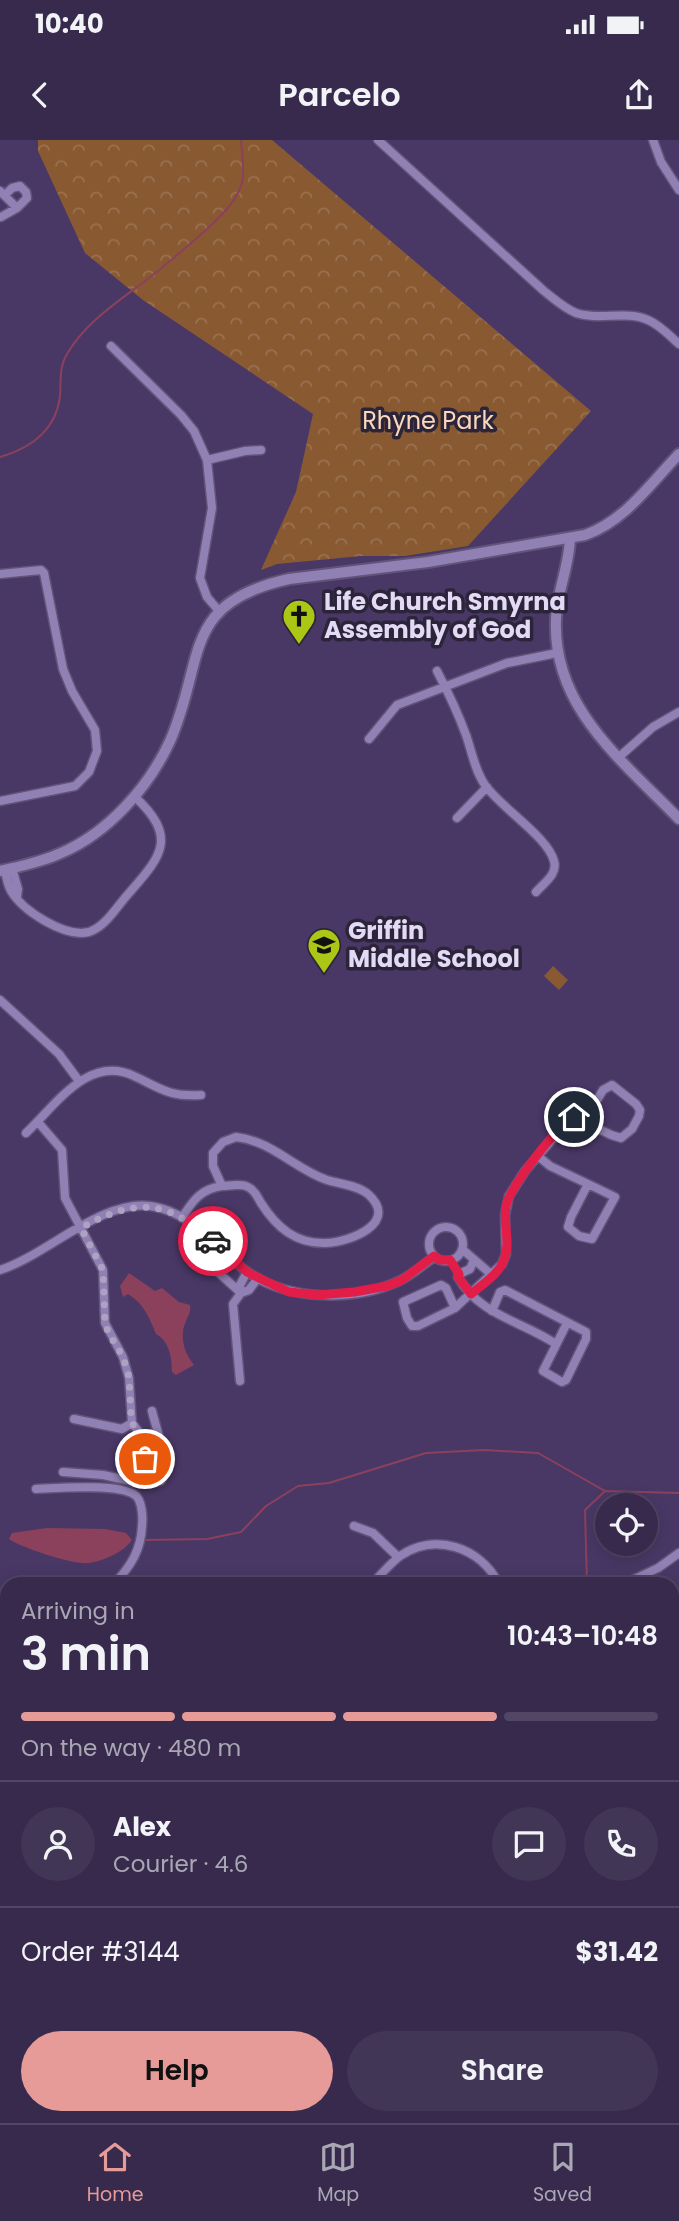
<!DOCTYPE html>
<meta charset="utf-8">
<style>
:root{--surface:#372a4c;--page:#423656;--text:#f1f3f6;--muted:#aaa7b5;--line:#514664;--accent:#e69b98}
body{margin:0;font-family:Poppins,sans-serif;background:var(--page);color:var(--text);height:100vh;display:flex;flex-direction:column;font-size:26px;white-space:nowrap}
*{box-sizing:border-box;margin:0}
p{font-size:23px;color:var(--muted)}
.icon{flex:none;width:38px;height:38px;fill:none;stroke:currentColor;stroke-width:2;stroke-linecap:round;stroke-linejoin:round}
.map{position:relative;flex:1;overflow:hidden}
.side{position:absolute;left:0px;top:1437px;width:679px;height:548px;display:flex;flex-direction:column;background:var(--surface);border-radius:21px 21px 0 0;box-shadow:0 4px 18px #0003,0 0 0 2px var(--line)}
.side>*{flex:none}
.fabs{position:absolute;left:595px;top:1353px;display:grid;gap:14px}
.fabs a{display:grid;place-items:center;width:63px;height:63px;border-radius:50%;background:var(--surface);box-shadow:0 4px 18px #0003,0 0 0 2px var(--line);font-size:35px}
.pin{position:absolute;display:grid;place-items:center;width:60px;height:60px;color:#fff;margin:-30px;border:4px solid #fff;border-radius:50%;box-shadow:0 2px 7px #0007}
.courier{position:absolute;display:grid;place-items:center;width:70px;height:70px;margin:-35px;border:5px solid #e11d48;border-radius:50%;background:#fff;color:#222;box-shadow:0 2px 9px #0007}
.overview em{font-style:normal;font-weight:600}
.overview div{display:flex;flex-direction:column-reverse}
.overview{display:flex;align-items:center;justify-content:space-between;height:119px;padding:0 21px}
h1{font-size:46px;font-weight:600;line-height:52px}
.bar{display:grid;grid-template-columns:repeat(4,1fr);gap:10px 7px;align-content:center;height:84px;padding:0 21px}
.bar i{height:9px;border-radius:5px;background:var(--line)}
.bar .selected{background:var(--accent)}
.bar p{grid-column:span 4}
.line{display:flex;align-items:center;gap:18px;padding:0 21px;border-top:2px solid var(--line)}
.line div{flex:1}
.round{display:grid;place-items:center;flex:none;width:74px;height:74px;border-radius:37px;background:var(--page)}
.action{display:flex;gap:14px;margin-top:auto;padding:14px 21px}
.action a{flex:1;height:80px;border-radius:42px;background:var(--accent);color:#111;font-size:28px;font-weight:600;line-height:80px;text-align:center}
.action a+a{background:var(--page);color:var(--text)}
.status{display:flex;justify-content:space-between;align-items:center;height:49px;padding:0 35px;background:var(--surface);direction:ltr}
.status svg{height:19px;fill:currentColor}
header{display:flex;justify-content:space-between;align-items:center;height:91px;padding:0 21px;background:var(--surface);font-size:32px;font-weight:600}
.tab-bar{display:flex;justify-content:space-around;align-items:center;height:98px;border-top:2px solid var(--line);background:var(--surface);font-size:19px;color:var(--muted)}
.tab-bar a{display:grid;justify-items:center;gap:4px}
.tab-bar .selected{color:var(--accent)}
.map>svg:first-child{display:block}
</style>
<div class="status"><b>10:40</b><svg viewBox="0 0 49 12"><path d="M0 12V9h3v3zM5 12V6h3v6zM10 12V3h3v9zM15 12V0h3v12zM26 1h20v11H26zM47 4h2v5h-2z"/></svg></div>
<header><svg class="icon" aria-label="back" viewBox="0 0 24 24"><path d="M15 5l-7 7 7 7"/></svg>Parcelo<svg class="icon" aria-label="share" viewBox="0 0 24 24"><path d="M12 15V3M7 8l5-5 5 5M5 13v7h14v-7"/></svg></header>
<div class="map">
<svg width="679" height="1983" viewBox="0 0 679 1983">
<defs>
<pattern id="park-crowns" width="20" height="18" patternUnits="userSpaceOnUse" patternTransform="scale(1.75)"><rect width="20" height="18" fill="#895a32"/><path d="M2 6a3 3 0 1 1 6 0M12 15a3 3 0 1 1 6 0" fill="none" stroke="#9a7150"/></pattern>
</defs>
<rect width="100%" height="100%" fill="#493866"/>
<path fill="#895a32" d="M553 826 568 840 559 850 544 836Z"/>
<path fill="url(#park-crowns)" d="M38 0H272L591 271 468 406 405 416H361L277 424 261 430 296 352 313 274 143 160 85 113 38 11Z"/>
<path fill="#8b415c" d="M129 1133 155 1151 162 1148 179 1162 190 1165C191 1172 189 1174 186 1181 179 1196 184 1213 194 1225L176 1235 172 1232C172 1217 169 1201 156 1194 149 1177 144 1164 128 1154L123 1157 120 1146Z
M47 1388 105 1389 126 1393 132 1400C124 1412 103 1421 89 1423 73 1425 22 1408 9 1399L12 1393Z"/>
<g fill="none" stroke-linecap="round" stroke-linejoin="round">
<path stroke="#8b415c" stroke-width="2" d="M0 317C31 308 56 291 60 256 61 242 59 227 67 214 84 184 117 162 145 141 166 125 187 107 207 89 220 77 237 61 242 43 245 29 242 14 241 0
M144 1400 207 1399 241 1392 266 1366 298 1346 329 1343 426 1313 484 1310 538 1313 605 1351 679 1353
M587 1444 585 1370 604 1352
M502 1983 503 1978"/>
<defs>
<path id="street" d="M378 0 544 151C554 159 564 168 576 173 599 181 626 170 648 180 660 185 670 196 679 204
M653 0 661 22 679 50
M0 51 17 68
M1 77 17 68 27 58 26 52 20 46 12 48 5 55
M111 206 181 275 194 291 207 320 212 368 200 438 207 457 219 471
M207 320 245 311 261 310
M0 434 41 430 44 433 63 529 72 551 95 590 97 611 89 632 75 646 0 661
M437 531C448 552 458 573 466 595 472 612 475 631 485 645 501 668 548 697 554 721 558 734 544 743 536 752
M369 599 397 565 507 523 557 513
M619 617 653 587 679 572
M457 678 487 647
M12 728 18 749 17 757
M5 730C6 737 8 745 11 751 23 771 65 798 89 792 104 787 114 771 124 759 158 719 182 700 134 656
M0 860 59 914 79 941
M612 945 636 964 640 970 639 976 632 989 621 998C609 995 593 988 587 977L603 950Z
M38 982 62 1010 65 1058 103 1130 105 1183 123 1217 129 1238 132 1283 142 1296 145 1306 144 1343
M26 993C55 966 88 914 134 936 162 949 169 957 201 955
M236 997C272 1001 295 1029 327 1040 340 1044 357 1045 368 1054 400 1083 350 1102 326 1103 296 1104 277 1088 261 1063 257 1057 256 1051 248 1047 241 1043 230 1046 222 1046L213 1026V1013L223 1002Z
M538 1016 550 1026 588 1044
M588 1044 615 1057 592 1099 579 1096 568 1087 571 1077Z
M182 1078C193 1060 201 1049 222 1046
M429 1104a17 17 0 1 1 34 0a17 17 0 1 1-34 0Z
M462 1109 492 1135
M198 1120H204L209 1124 241 1153
M0 1130C47 1115 100 1060 150 1066 191 1071 216 1108 246 1131 287 1161 355 1162 399 1141 412 1135 423 1125 434 1117
M459 1134 458 1137C480 1176 522 1181 556 1204
M459 1134 470 1129 474 1120
M441 1145 446 1148 455 1168 418 1186H412L407 1178 403 1162Z
M241 1153 249 1150 258 1138
M455 1168 502 1124 506 1114 505 1075 509 1056 525 1031 569 980 587 977
M492 1171 500 1152 505 1150 586 1192V1199L566 1240 562 1242 543 1231 567 1183
M240 1241 233 1164 241 1153 240 1145 247 1132
M74 1279 122 1289 132 1283
M63 1332 103 1335 140 1343 161 1341C170 1326 156 1288 152 1271
M36 1349C57 1348 119 1343 135 1355 142 1360 143 1377 142 1386 141 1410 131 1426 114 1444
M354 1386 373 1393 398 1417
M372 1444C381 1434 390 1424 400 1416 435 1392 480 1407 499 1444
M624 1444 658 1428 679 1413
M0 1469 7 1463
M0 1478 7 1483
M672 1595 679 1587
M0 1671 7 1663
M672 1731 679 1737
M0 1831 7 1824
M0 1851 7 1852
M672 1857 679 1846
M0 1969 7 1970
M51 1978 68 1983
M638 1978 644 1983
M361 1983 368 1978"/>
<path id="secondary" d="M570 399C569 426 557 452 556 479 552 568 623 621 679 679
M0 731C21 726 42 722 61 713 108 693 149 647 170 601 206 519 180 463 289 439L428 422 585 395C625 381 651 343 679 314"/>
</defs>
<use href="#street" stroke="#615379" stroke-width="11"/>
<use href="#secondary" stroke="#615379" stroke-width="14"/>
<use href="#street" stroke="#9180b3" stroke-width="8"/>
<use href="#secondary" stroke="#9180b3" stroke-width="10"/>
</g>
<g fill="none" stroke-linecap="round" stroke-linejoin="round">
<path stroke="#ada1c4" stroke-width="7" stroke-dasharray="0 12.6" d="M145 1319 144 1300 132 1283 131 1276 129 1237 123 1217 108 1192 105 1182 103 1130 81 1088C135 1058 166 1059 213 1101"/>
<path stroke="#e11d48" stroke-width="9" d="M213 1101 247 1132 261 1139 289 1152 317 1155 354 1152 387 1146 402 1140 434 1116 440 1120H450L459 1134 458 1137 471 1154C482 1145 499 1134 504 1120 511 1103 503 1084 506 1066 510 1047 557 986 574 977"/>
</g>
<defs>
<symbol id="church-pin" viewBox="-11 -11 22 30"><path d="M0 17L-7.5 6A9.5 9.5 0 1 1 7.5 6Z" fill="#abc614" stroke="#2c253a"/><path d="M-1.2-6h2.4v3.5h3.3v2.4h-3.3V6h-2.4V-.1h-3.3v-2.4h3.3Z" fill="#111"/></symbol>
<symbol id="school-pin" viewBox="-11 -11 22 30"><path d="M0 17L-7.5 6A9.5 9.5 0 1 1 7.5 6Z" fill="#abc614" stroke="#2c253a"/><path d="M0-5L7-2L0 1L-7-2ZM-4 1L0 2.5L4 1V4Q0 6-4 4Z" fill="#111"/></symbol>
</defs>
<g fill-rule="evenodd">
<use href="#church-pin" x="280" y="457" width="38" height="52"/>
<use href="#school-pin" x="305" y="786" width="38" height="52"/>
</g>
<g text-anchor="middle" stroke-width="7" stroke-linejoin="round" paint-order="stroke">
<g font-size="24" fill="#fbd7bc" stroke="#2c253a">
<text x="428" y="289">Rhyne Park</text>
</g>
<g font-size="24" font-weight="bold" fill="#e3daf6" stroke="#2c253a" text-anchor="start">
<text x="324" y="470">Life Church Smyrna<tspan x="324" dy="28">Assembly of God</tspan></text>
<text x="348" y="799">Griffin<tspan x="348" dy="28">Middle School</tspan></text>
</g>
</g>
</svg>
<div class="fabs">
<a><svg class="icon" aria-label="locate" viewBox="0 0 24 24"><circle cx="12" cy="12" r="6"/><path d="M12 2v4M12 18v4M2 12h4M18 12h4"/></svg></a>
</div>
<div class="pin" style="left:145px;top:1319px;background:#ea580c"><svg class="icon" aria-label="bag" viewBox="0 0 24 24"><path d="M5 8h14l-1 12H6zM9 8a3 3 0 0 1 6 0"/></svg></div>
<div class="pin" style="left:574px;top:977px;background:#1f2937"><svg class="icon" aria-label="home" viewBox="0 0 24 24"><path d="M3 11l9-7 9 7M6 9v11h12V9"/></svg></div>
<div class="courier" style="left:213px;top:1101px"><svg class="icon" aria-label="car" viewBox="0 0 24 24"><path d="M5 17H2v-5l4-1 3-4h7l3 4 3 1v5h-3M9 17h6M6 11h13"/><circle cx="7" cy="17" r="2"/><circle cx="17" cy="17" r="2"/></svg></div>
<section class="side">
<div class="overview"><div><h1>3 min</h1><p>Arriving in</p></div><em>10:43–10:48</em></div>
<div class="bar"><i class="selected"></i><i class="selected"></i><i class="selected"></i><i></i><p>On the way · 480 m</p></div>
<div class="line" style="height:126px"><a class="round"><svg class="icon" aria-label="person" viewBox="0 0 24 24"><circle cx="12" cy="8" r="4"/><path d="M4 21q1-7 8-7t8 7"/></svg></a><div><b>Alex</b><p>Courier · 4.6</p></div><a class="round"><svg class="icon" aria-label="chat" viewBox="0 0 24 24"><path d="M4 5h16v11H9l-5 4z"/></svg></a><a class="round"><svg class="icon" aria-label="phone" viewBox="0 0 24 24"><path d="M5 4h4l2 5-3 2q2 4 5 5l2-3 5 2v4C11 20 4 13 5 4z"/></svg></a></div>
<div class="line" style="height:91px"><div>Order #3144</div><b>$31.42</b></div>
<div class="action"><a>Help</a><a>Share</a></div>
</section>
</div>
<nav class="tab-bar">
<a class="selected"><svg class="icon" aria-label="home" viewBox="0 0 24 24"><path d="M3 11l9-7 9 7M6 9v11h12V9"/></svg>Home</a>
<a><svg class="icon" aria-label="map" viewBox="0 0 24 24"><path d="M3 6l6-2 6 2 6-2v14l-6 2-6-2-6 2zM9 4v14M15 6v14"/></svg>Map</a>
<a><svg class="icon" aria-label="saved" viewBox="0 0 24 24"><path d="M7 4h10v16l-5-4-5 4z"/></svg>Saved</a>
</nav>
